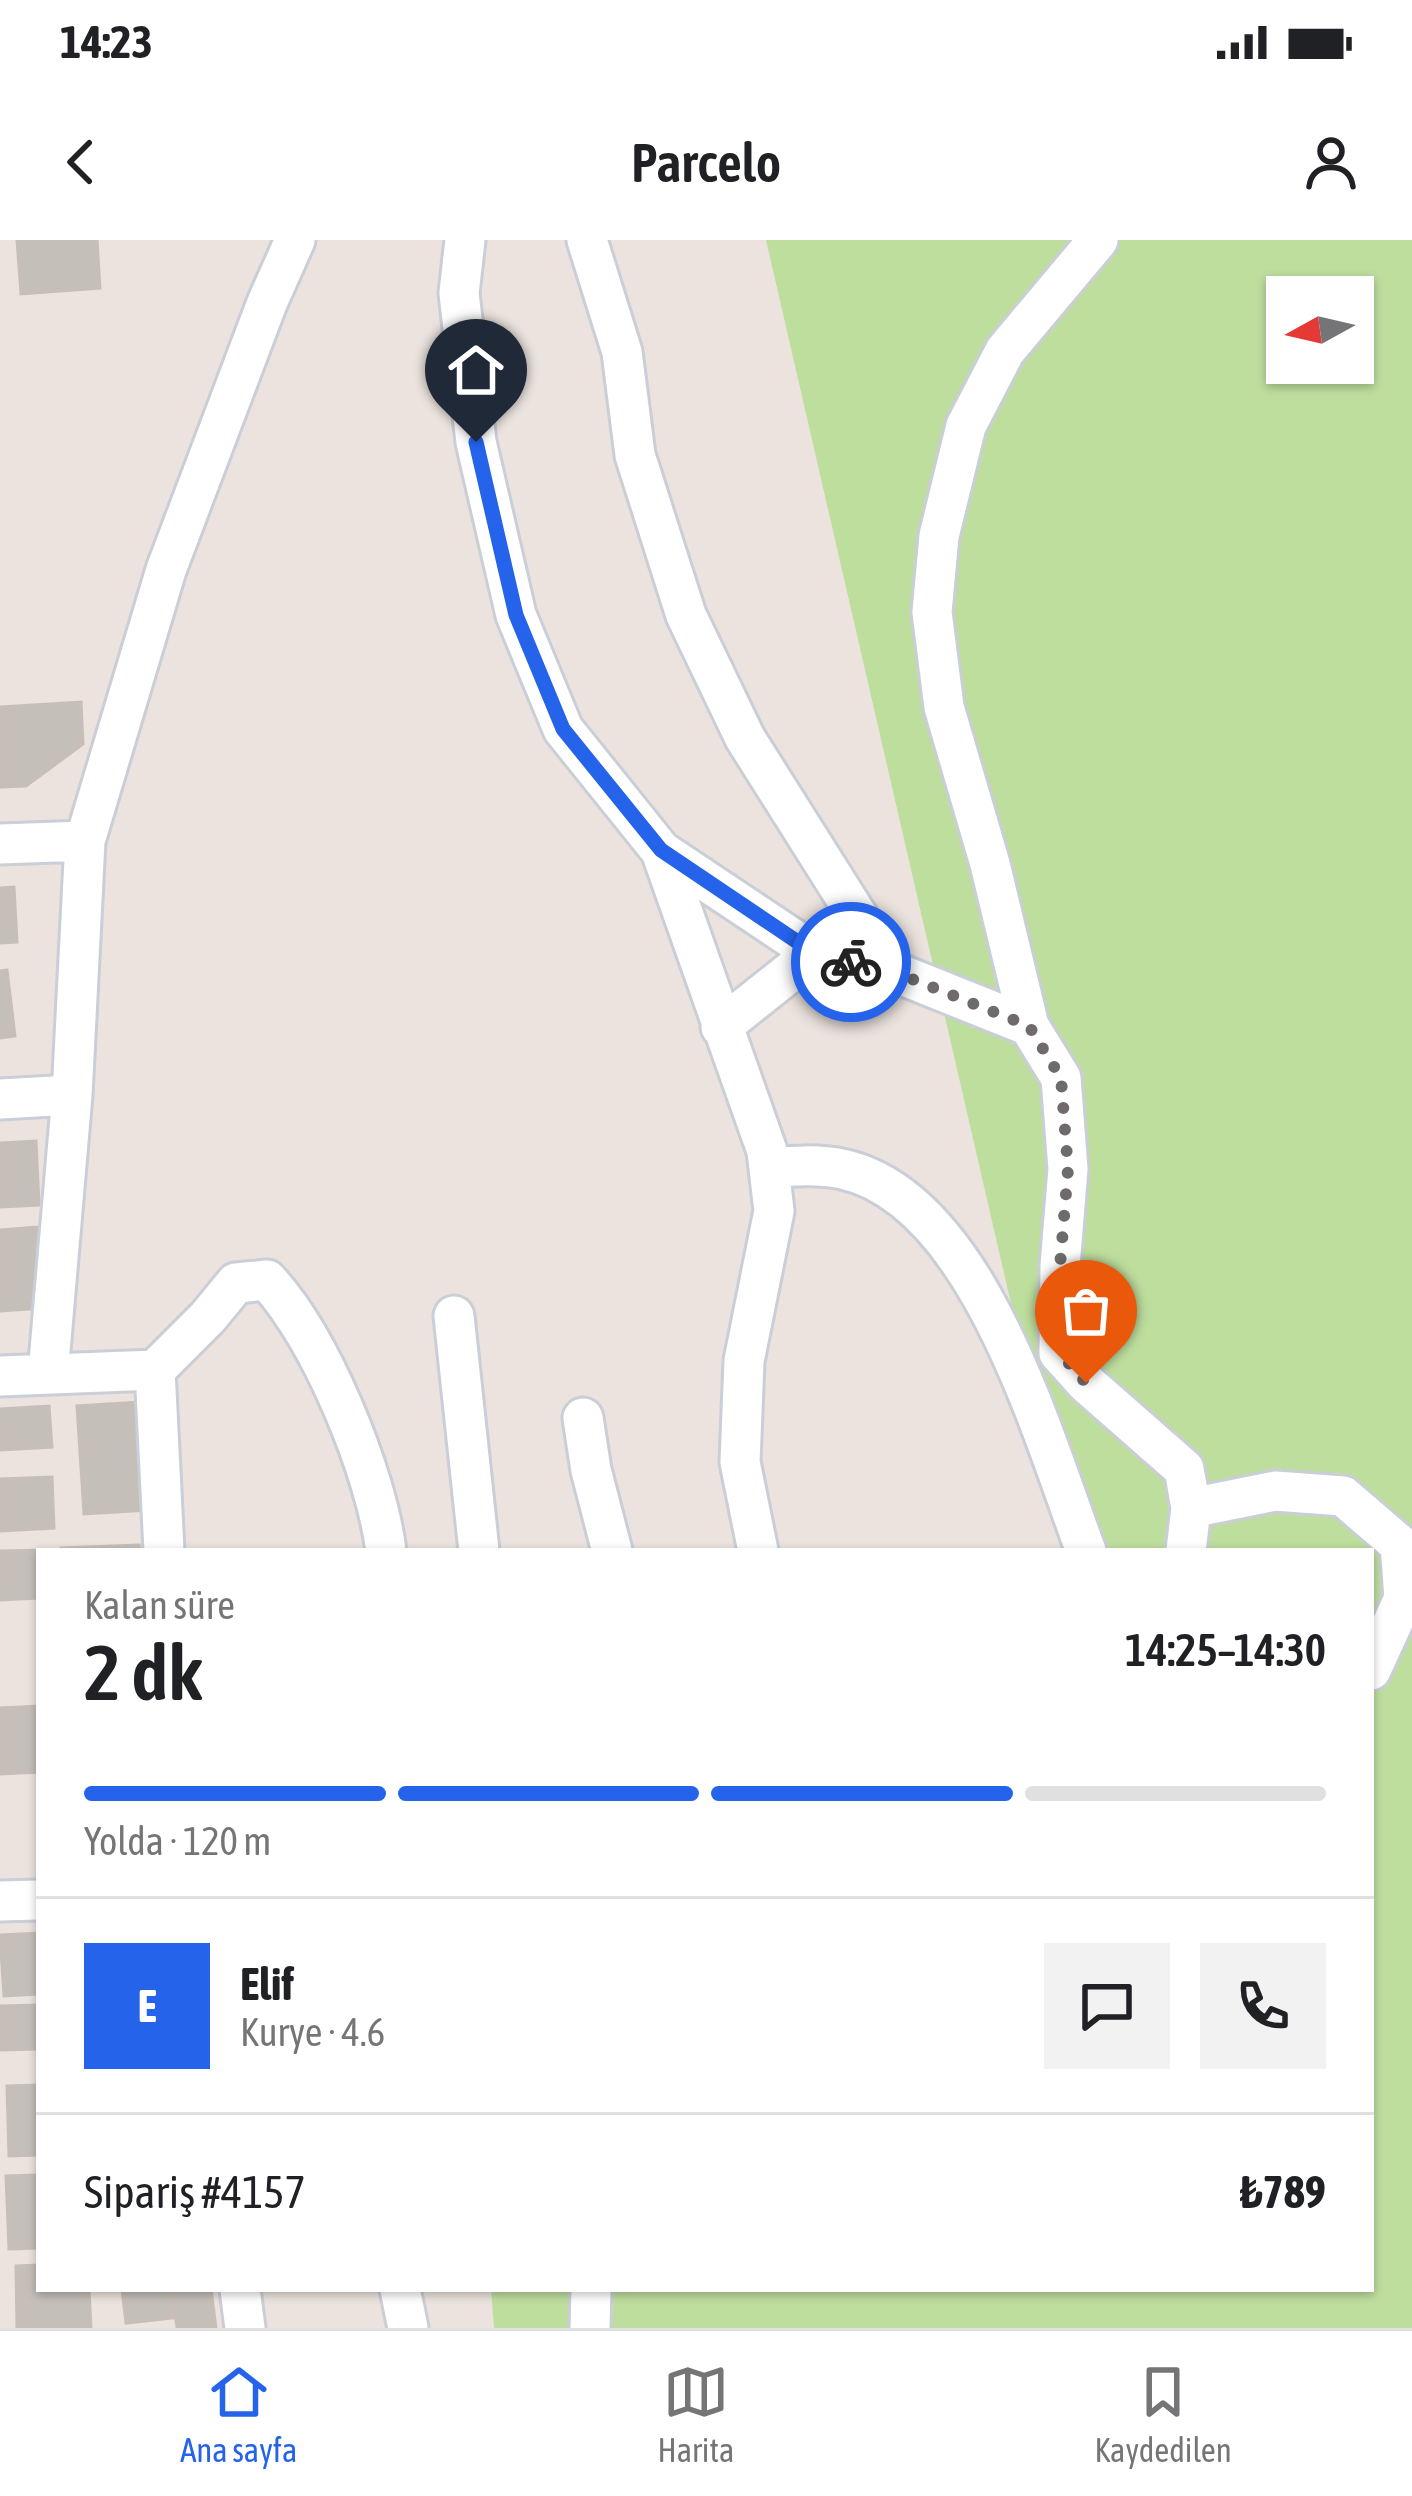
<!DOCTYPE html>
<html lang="tr">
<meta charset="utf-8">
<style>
:root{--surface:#fff;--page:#f2f2f2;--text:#202124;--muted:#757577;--line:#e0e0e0;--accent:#2563eb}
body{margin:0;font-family:"Asap Condensed",sans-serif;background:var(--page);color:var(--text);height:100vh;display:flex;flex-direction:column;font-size:45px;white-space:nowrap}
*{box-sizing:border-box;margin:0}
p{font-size:39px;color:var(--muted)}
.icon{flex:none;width:66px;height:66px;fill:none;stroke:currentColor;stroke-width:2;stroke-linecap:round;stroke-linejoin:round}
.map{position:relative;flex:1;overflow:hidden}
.sheet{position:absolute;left:36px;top:1308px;width:1338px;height:744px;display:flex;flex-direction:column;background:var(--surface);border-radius:0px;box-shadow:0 3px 9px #0004}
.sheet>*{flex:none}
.needle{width:78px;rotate:262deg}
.fabs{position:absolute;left:1266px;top:36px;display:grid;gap:24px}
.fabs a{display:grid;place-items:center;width:108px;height:108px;border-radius:0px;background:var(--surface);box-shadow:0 3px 9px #0004;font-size:60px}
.pin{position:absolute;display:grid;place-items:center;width:102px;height:102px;color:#fff;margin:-123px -51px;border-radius:50% 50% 50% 0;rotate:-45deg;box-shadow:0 0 12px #0007}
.pin .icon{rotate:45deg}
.courier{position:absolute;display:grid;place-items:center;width:120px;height:120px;margin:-60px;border:9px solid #2563eb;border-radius:50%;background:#fff;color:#222;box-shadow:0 3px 15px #0007}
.overview em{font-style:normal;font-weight:600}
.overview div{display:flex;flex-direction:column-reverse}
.overview{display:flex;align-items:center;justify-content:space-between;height:204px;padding:0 48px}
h1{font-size:78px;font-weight:600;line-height:90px}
.bar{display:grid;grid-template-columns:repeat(4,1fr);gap:18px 12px;align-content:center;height:144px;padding:0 48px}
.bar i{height:15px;border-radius:9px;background:var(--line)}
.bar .selected{background:var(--accent)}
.bar p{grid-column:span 4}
.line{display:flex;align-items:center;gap:30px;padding:0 48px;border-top:3px solid var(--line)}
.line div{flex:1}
.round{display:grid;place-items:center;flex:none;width:126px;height:126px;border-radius:0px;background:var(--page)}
.status{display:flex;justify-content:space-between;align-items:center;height:84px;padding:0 60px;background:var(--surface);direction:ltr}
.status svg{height:33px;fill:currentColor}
header{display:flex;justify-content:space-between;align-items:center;height:156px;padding:0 48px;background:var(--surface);font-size:54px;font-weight:600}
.menu{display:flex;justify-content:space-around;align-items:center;height:168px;border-top:3px solid var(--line);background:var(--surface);font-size:33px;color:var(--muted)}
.menu a{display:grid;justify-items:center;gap:6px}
.menu .selected{color:var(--accent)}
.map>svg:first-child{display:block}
</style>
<div class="status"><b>14:23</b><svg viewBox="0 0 49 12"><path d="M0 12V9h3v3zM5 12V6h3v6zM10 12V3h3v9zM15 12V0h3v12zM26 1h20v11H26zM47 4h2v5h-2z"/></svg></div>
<header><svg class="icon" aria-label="back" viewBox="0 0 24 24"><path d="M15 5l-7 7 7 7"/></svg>Parcelo<svg class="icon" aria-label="person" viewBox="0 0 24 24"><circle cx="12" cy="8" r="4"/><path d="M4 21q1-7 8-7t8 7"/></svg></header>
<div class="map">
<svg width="1412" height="2088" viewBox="0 0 1412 2088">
<rect width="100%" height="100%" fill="#ece3de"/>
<path fill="#bede9e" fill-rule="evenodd" d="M766 0H1412V2088H494L491 2049H1371V1311H1068ZM1287 57H1353V123H1287Z"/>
<path fill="#c4bfb9" stroke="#c7bfb7" stroke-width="3" d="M17 0H97L100 48 21 54Z
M81 462 83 504 26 546 0 547V467Z
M14 647 17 702 0 703V648Z
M7 730 15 796 0 798V731Z
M36 901 39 965 0 967V903Z
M37 987 40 1027 0 1030V990Z
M40 1029 43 1068 0 1071V1032Z
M140 1162 148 1270 84 1274 77 1166Z
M49 1166 52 1207 0 1210V1169Z
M52 1237 54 1288 0 1291V1239Z
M139 1305 140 1311H61V1308Z
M46 1310 39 1311V1358L0 1360V1311Z
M39 1466V1532L0 1534V1468Z
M39 1693V1754L4 1756 0 1695Z
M39 1765V1809L0 1810V1766Z
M39 1845V1915L9 1916 7 1846Z
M39 1935V2008L9 2009 6 1936Z
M39 2025V2049H89L91 2088H17L16 2026Z
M122 2049H170L173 2078 126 2083Z
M172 2049H211L216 2088H177Z"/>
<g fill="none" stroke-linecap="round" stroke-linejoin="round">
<defs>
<path id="minor" d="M465 0 459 53 476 202 516 375 563 489 661 611 814 713 892 731 1029 786 1061 838 1068 929 1060 1026 1059 1113 1086 1143 1184 1229 1191 1268 1186 1311
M587 0 622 112 635 215 686 375 745 498 892 731
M0 604 85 601
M661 611 767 911 774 971 744 1121 740 1222 758 1311
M1029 786 990 624 944 467 932 372 939 296 966 186 1005 111 1098 0
M721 787 814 713
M0 859 72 855
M769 928C793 926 818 924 842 929 978 958 1043 1198 1086 1311
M454 1076 479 1311
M155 1130 164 1311
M48 1134 72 855 85 601 166 330 267 63 295 0
M0 1136 155 1130 208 1077 236 1043 267 1040C321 1098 376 1232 386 1311
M583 1178 591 1230 612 1311
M1191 1268 1275 1251 1343 1256 1400 1305 1404 1358 1371 1430
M0 1661 39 1660
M240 2049 245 2088
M400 2049 408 2088
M590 2088 591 2049"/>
</defs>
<use href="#minor" stroke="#c9ced7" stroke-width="45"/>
<use href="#minor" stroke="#fff" stroke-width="39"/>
</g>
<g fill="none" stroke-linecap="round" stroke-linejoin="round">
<path stroke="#6f6b6a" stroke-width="12" stroke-dasharray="0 21.6" d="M851 722 892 731 1029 786 1061 838 1068 929 1060 1026V1113L1086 1143"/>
<path stroke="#2563eb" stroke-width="15" d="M476 202 516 375 563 489 661 610 814 713 851 722"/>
</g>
</svg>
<div class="fabs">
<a><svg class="needle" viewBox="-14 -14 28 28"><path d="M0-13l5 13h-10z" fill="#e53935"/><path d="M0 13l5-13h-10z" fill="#757577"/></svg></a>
</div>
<div class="pin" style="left:1086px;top:1143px;background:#ea580c"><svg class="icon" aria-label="bag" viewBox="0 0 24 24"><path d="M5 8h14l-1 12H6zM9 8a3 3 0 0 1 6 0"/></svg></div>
<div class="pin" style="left:476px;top:202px;background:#1f2937"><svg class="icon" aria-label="home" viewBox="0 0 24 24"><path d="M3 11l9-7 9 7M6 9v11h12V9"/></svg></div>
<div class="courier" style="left:851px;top:722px"><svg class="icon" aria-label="bike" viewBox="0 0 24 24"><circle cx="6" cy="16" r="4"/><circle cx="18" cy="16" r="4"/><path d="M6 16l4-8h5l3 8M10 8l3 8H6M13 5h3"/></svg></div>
<section class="sheet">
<div class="overview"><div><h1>2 dk</h1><p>Kalan süre</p></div><em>14:25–14:30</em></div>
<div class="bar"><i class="selected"></i><i class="selected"></i><i class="selected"></i><i></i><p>Yolda · 120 m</p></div>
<div class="line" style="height:216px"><b class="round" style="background:var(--accent);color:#fff">E</b><div><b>Elif</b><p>Kurye · 4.6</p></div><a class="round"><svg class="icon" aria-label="chat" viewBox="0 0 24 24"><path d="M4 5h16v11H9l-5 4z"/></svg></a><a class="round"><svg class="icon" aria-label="phone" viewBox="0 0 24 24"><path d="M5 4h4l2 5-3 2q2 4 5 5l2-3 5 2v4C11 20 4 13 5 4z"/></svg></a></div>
<div class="line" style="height:156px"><div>Sipariş #4157</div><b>₺789</b></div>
</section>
</div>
<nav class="menu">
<a class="selected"><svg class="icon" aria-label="home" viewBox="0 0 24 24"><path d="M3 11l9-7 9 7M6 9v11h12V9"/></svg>Ana sayfa</a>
<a><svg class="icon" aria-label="map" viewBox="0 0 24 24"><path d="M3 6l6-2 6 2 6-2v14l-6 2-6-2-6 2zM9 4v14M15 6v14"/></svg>Harita</a>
<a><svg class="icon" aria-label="saved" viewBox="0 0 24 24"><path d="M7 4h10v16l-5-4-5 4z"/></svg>Kaydedilen</a>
</nav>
